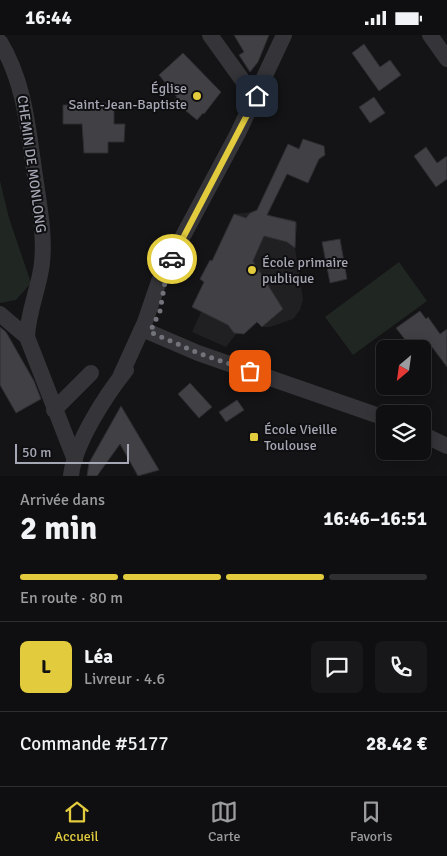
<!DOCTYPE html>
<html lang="fr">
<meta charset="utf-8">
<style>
:root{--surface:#0f0e10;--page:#181719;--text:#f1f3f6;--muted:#9b9c9f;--line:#2f2e30;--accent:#e2cc3e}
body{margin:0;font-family:Signika,sans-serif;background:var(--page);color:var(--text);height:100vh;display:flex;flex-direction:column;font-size:19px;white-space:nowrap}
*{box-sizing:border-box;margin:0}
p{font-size:16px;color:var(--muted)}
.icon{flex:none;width:28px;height:28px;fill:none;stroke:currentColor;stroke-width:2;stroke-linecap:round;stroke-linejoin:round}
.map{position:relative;height:441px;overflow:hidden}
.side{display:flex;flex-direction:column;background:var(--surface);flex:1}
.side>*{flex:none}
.needle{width:32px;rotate:209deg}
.tools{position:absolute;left:376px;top:305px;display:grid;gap:10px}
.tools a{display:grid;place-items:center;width:55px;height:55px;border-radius:8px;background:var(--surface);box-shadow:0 2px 12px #0003,0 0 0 1px var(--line);font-size:25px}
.scale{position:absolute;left:15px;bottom:12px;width:114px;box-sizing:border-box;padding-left:5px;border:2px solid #a6a7b4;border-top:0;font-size:14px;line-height:18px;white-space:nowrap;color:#a6a7b4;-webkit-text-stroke:4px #0f0e10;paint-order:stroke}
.pin{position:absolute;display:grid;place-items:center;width:42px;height:42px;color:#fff;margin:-21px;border-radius:10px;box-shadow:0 2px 8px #0006}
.courier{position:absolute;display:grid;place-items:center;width:50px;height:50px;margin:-25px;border:4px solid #e2cc3e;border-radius:50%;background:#fff;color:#222;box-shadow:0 1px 6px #0007}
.head em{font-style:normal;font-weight:800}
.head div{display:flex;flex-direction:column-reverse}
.head{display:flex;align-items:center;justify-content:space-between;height:85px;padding:0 20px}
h1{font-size:32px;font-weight:800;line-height:38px}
.bar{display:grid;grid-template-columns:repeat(4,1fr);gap:8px 5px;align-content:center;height:60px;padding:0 20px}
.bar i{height:6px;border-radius:4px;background:var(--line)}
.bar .current{background:var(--accent)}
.bar p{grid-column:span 4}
.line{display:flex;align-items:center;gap:12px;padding:0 20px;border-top:1px solid var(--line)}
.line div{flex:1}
.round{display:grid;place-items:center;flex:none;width:52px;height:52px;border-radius:8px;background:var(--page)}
.status{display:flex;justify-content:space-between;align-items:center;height:35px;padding:0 25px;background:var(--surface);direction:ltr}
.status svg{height:14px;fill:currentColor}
.tabs{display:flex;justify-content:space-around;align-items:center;height:70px;border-top:1px solid var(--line);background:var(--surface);font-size:14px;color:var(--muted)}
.tabs a{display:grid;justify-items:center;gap:2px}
.tabs .current{color:var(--accent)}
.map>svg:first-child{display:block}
</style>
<div class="status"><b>16:44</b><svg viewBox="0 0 49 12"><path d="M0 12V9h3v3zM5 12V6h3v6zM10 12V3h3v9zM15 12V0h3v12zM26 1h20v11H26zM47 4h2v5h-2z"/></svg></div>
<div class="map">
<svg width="447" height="441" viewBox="0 0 447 441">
<rect width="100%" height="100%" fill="#141315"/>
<path fill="#201f22" d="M263 176 271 181 294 185 297 190 295 213 303 264 300 275 293 284 270 292H262L256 287 244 299H236L226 312 192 297 201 277 192 272 204 247 200 244 210 225 212 226 234 179Z"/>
<path fill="#202722" d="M0 146 9 183 31 248 16 265 0 268Z
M399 227 427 266 353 320 325 282Z"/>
<path fill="#404045" stroke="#2e2d31" d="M234 0H269L258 27 250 37 239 20 244 17Z
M364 9 380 32 390 25 401 40 379 56 352 18Z
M183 18 221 57 204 79 203 78 197 85 174 66 177 62 159 40Z
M374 62 385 78 370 88 359 72Z
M92 68H114V89H125L124 107H108V118H84L82 89H63V70H92Z
M303 104 324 111 325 120 319 124 308 148 287 139 267 180 296 187 295 213 287 207 264 201 253 226 283 274 262 292 257 287 244 299 234 298 228 290 192 272 204 247 200 244 210 225 212 226 234 179 246 183 250 178 257 175 288 109 299 114Z
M426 112 437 128 447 121V144L436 152 414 121Z
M340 204 347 244 330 248 322 207Z
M420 276 426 284 428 282 440 299 447 294V332L432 312 425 317 417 306 410 311 396 293Z
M0 292 6 297 34 346 41 364 16 378 0 350Z
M190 348 212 372 199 383 178 359Z
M237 365 244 375 226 387 219 377Z
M121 371 159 435 138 441 120 409 97 441H87L89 428Z"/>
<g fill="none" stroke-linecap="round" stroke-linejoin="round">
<path stroke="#353539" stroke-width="16" d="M210 0 251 57 257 61
M430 0 447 24
M0 7C25 48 28 95 35 141 39 170 45 199 42 228 39 254 28 276 27 302L75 425
M0 279 27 302
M142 294 198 318 385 383
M120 342 145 287 159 246 238 98 284 0
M54 375 91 338
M422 399 447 411
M71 441C74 409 106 360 126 335"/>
</g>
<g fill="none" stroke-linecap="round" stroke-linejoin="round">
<path stroke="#73737c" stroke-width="5" stroke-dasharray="0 9" d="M172 224 168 230 160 276 150 297 198 318 250 336"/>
<path stroke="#e2cc3e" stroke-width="6" d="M172 224 257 61"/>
</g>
<g fill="#e2cc3e" stroke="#0f0e10" stroke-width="2">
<circle cx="197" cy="61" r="5"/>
<circle cx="252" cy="235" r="5"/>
<rect x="249" y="397" width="10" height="10" rx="2.5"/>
</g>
<g text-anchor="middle" stroke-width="4" stroke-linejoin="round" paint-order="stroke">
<g font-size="14" fill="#a6a7b4" stroke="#0f0e10" text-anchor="start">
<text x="187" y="58" text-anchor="end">Église<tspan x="187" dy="16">Saint-Jean-Baptiste</tspan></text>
<text x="262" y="232">École primaire<tspan x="262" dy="16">publique</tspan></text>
<text x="264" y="399">École Vieille<tspan x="264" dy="16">Toulouse</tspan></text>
</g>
<g font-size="14" fill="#a6a7b4" stroke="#0f0e10">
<text transform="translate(32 129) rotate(82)" y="5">CHEMIN DE MONLONG</text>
</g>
</g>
</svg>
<div class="tools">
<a><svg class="needle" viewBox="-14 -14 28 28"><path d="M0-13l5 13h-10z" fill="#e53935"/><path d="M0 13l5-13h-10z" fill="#9b9c9f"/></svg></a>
<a><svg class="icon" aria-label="layers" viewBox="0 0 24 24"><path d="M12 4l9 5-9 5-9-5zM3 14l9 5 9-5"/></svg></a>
</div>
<div class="scale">50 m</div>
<div class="pin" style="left:250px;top:336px;background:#ea580c"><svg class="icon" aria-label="bag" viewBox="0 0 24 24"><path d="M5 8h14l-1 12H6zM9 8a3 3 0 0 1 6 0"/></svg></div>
<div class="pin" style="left:257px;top:61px;background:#1f2937"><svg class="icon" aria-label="home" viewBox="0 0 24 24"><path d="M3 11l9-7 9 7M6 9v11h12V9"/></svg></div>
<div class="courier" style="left:172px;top:224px"><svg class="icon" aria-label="car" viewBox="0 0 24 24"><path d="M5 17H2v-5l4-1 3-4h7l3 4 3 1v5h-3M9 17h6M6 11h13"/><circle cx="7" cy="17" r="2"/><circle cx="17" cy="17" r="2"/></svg></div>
</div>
<section class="side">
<div class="head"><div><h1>2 min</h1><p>Arrivée dans</p></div><em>16:46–16:51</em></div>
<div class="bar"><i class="current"></i><i class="current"></i><i class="current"></i><i></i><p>En route · 80 m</p></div>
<div class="line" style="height:90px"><b class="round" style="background:var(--accent);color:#111">L</b><div><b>Léa</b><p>Livreur · 4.6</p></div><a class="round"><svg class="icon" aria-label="chat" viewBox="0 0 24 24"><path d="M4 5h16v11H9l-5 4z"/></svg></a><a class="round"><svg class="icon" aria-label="phone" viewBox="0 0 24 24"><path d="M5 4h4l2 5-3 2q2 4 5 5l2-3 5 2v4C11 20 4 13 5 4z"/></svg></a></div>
<div class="line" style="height:65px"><div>Commande #5177</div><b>28.42 €</b></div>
</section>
<nav class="tabs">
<a class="current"><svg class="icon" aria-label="home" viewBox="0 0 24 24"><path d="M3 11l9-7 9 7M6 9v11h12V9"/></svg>Accueil</a>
<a><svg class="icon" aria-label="map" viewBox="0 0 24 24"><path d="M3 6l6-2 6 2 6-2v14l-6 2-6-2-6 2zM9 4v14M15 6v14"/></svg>Carte</a>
<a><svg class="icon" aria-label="saved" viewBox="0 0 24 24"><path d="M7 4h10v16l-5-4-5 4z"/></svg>Favoris</a>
</nav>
